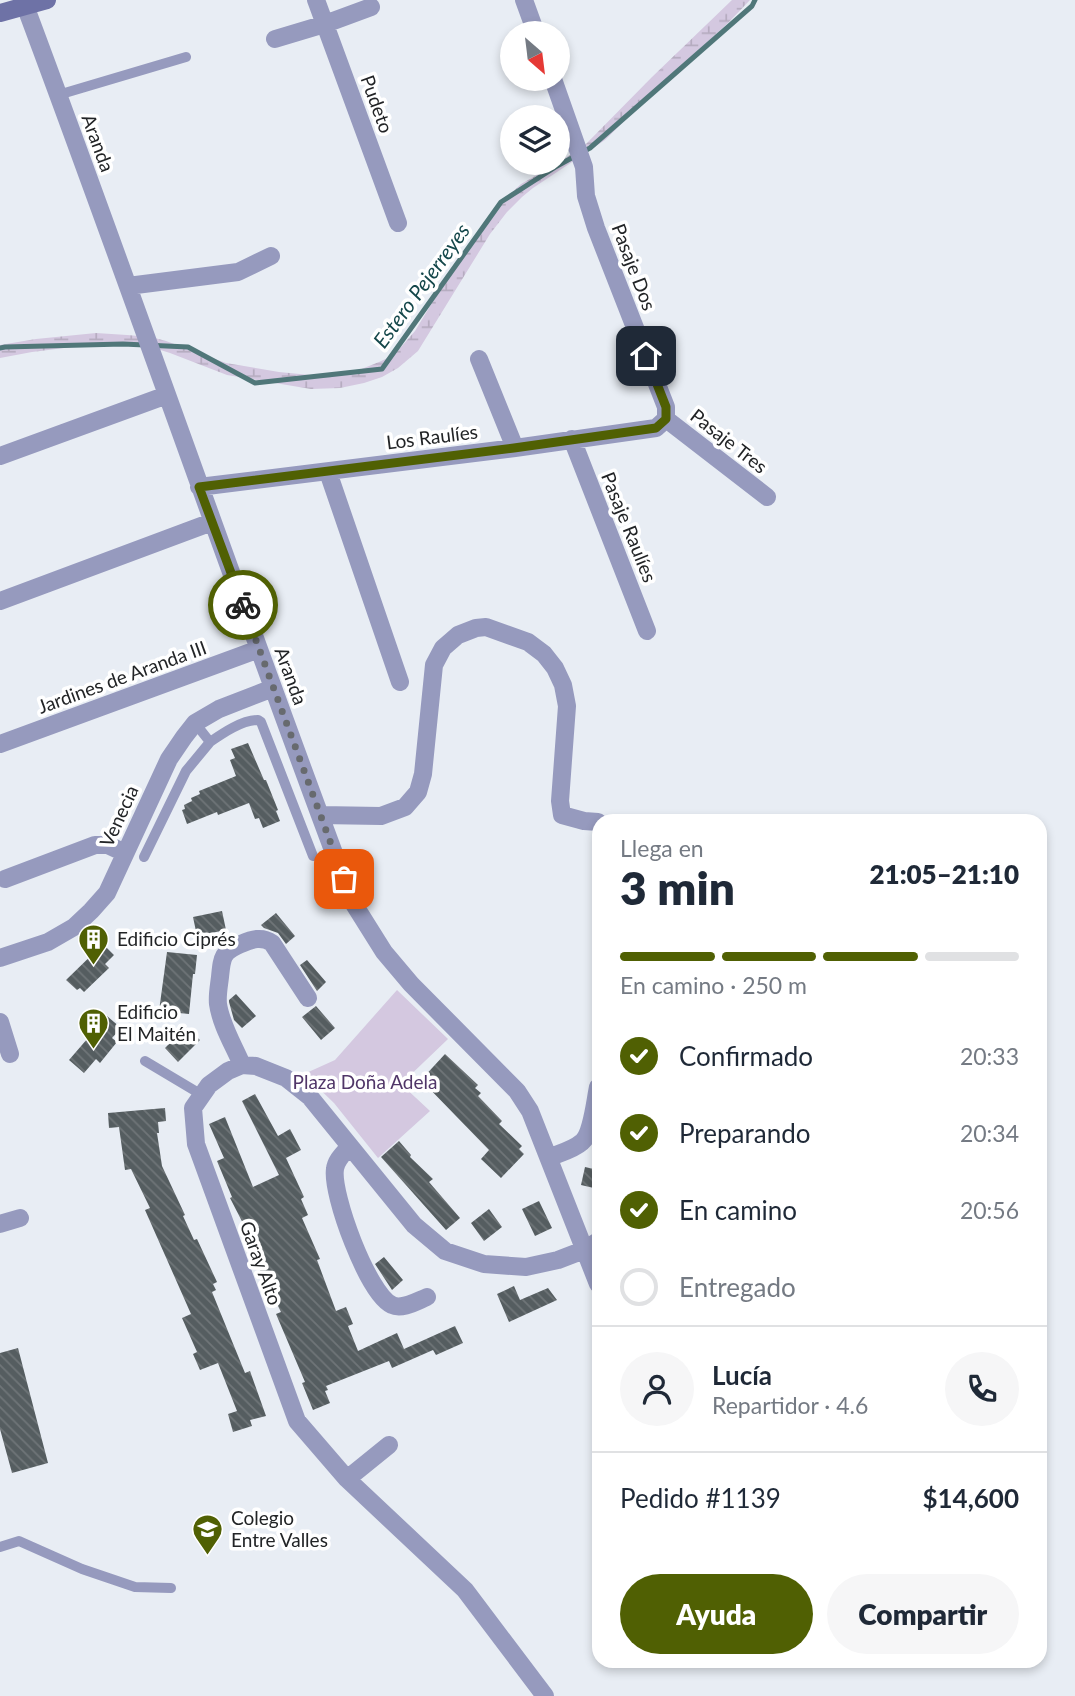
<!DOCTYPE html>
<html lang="es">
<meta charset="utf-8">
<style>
:root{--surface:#fff;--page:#f6f6f7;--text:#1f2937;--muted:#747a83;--line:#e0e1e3;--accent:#506003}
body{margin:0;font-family:Lato,sans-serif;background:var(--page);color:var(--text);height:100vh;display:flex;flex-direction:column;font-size:26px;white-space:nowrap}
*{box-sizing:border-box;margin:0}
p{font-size:23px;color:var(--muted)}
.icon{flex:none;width:38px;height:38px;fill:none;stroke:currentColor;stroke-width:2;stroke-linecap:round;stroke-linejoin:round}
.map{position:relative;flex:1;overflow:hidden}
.drawer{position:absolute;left:592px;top:814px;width:455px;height:854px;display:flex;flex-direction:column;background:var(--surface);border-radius:21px;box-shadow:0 4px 10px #0003}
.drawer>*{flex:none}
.needle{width:46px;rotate:152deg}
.tools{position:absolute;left:500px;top:21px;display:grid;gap:14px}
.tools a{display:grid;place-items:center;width:70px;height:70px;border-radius:50%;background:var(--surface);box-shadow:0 4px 10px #0003;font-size:35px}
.pin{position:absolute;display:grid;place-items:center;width:60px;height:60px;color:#fff;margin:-30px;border-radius:14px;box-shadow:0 4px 10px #0006}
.courier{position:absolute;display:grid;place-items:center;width:70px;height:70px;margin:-35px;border:5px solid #506003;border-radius:50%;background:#fff;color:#222;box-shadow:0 2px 9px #0007}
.summary em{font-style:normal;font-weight:800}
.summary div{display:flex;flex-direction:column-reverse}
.summary{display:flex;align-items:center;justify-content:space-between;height:119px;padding:0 28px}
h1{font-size:46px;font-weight:800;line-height:52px}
.bar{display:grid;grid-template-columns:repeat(4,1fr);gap:10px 7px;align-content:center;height:84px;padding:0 28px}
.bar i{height:9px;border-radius:5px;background:var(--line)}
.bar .selected{background:var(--accent)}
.bar p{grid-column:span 4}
.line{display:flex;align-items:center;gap:18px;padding:0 28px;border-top:2px solid var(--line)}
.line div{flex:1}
.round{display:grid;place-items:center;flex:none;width:74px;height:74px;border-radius:37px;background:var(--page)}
ol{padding:0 28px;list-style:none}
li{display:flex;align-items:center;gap:21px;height:77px}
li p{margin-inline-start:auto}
li .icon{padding:7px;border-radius:50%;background:var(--accent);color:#fff;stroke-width:4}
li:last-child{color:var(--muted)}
li i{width:38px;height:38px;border:4px solid var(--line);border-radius:50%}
.action{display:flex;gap:14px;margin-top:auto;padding:14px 28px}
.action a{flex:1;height:80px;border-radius:42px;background:var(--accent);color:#fff;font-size:28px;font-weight:800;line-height:80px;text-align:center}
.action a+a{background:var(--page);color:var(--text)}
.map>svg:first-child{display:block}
</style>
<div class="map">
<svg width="1075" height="1696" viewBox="0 0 1075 1696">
<defs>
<pattern id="wetland-marsh" width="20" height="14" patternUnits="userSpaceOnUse" patternTransform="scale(1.75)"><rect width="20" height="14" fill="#d4c8e0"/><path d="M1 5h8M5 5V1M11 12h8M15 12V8" fill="none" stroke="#b6acc0"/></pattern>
<pattern id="building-back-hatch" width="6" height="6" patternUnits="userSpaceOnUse" patternTransform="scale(1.75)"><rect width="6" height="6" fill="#555d60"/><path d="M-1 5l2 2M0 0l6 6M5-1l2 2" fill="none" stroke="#6f7578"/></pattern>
</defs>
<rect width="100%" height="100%" fill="#e8edf4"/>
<path fill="url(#wetland-marsh)" d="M732 0H750L728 23 659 87 605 140 533 188 522 197 507 212 490 234 418 351 398 368 382 377 364 383 340 388 311 389 227 375 170 353 151 347 128 344 88 345 32 352 0 358V345L36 339 96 333 127 335 151 337 166 341 226 363 279 372 320 376 340 374 359 370 379 362 394 355 415 331 461 255 506 198 521 184 558 163 586 144 652 77Z"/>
<path fill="#d4c8e0" d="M397 990 448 1039 401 1084 430 1111 378 1158 334 1103 304 1074 335 1060Z"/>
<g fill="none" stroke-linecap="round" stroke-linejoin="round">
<path stroke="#507779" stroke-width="5" d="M0 348 5 347 123 344 188 347 255 383 382 369 501 202 557 166 590 148 752 6 755 0"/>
</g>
<path fill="url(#building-back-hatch)" d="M248 743 264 780H266L278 810 276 811 280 821 263 828 259 818 255 819 249 803 218 815 217 812 187 824 182 810 185 809 184 805 192 801 191 798 200 794 199 791 236 776 230 760 235 758 231 749Z
M222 911 226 930 197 936 193 917Z
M276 913 295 936 286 944 278 933 264 928 261 925Z
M103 944 114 955 105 964 109 968 84 992 80 988 77 990 66 980Z
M167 952 197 955 195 974H193L189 1014 159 1011Z
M307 960 326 982 317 991 300 965Z
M236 994 256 1016 242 1028 234 1020 229 1002V1000Z
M316 1006 335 1028 321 1040 302 1017Z
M107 1016 121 1028 112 1038 117 1042 100 1063 96 1059 84 1073 69 1060Z
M186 1027 200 1040 178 1062 165 1048Z
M445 1054 478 1085 475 1088 481 1093 478 1096 502 1121 499 1124 522 1146 519 1149 524 1154 501 1178 481 1159 489 1150 421 1080Z
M255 1094 278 1136 290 1129 301 1150 286 1158 304 1197 301 1199 308 1215 302 1218 320 1259 317 1260 336 1311 346 1307 353 1324 348 1326 358 1351 397 1333 404 1349 455 1326 463 1343 436 1355 433 1350 392 1368 389 1361 326 1386 328 1390 325 1391 330 1403 313 1410 302 1383 305 1382 276 1314 281 1312 244 1238 249 1235 230 1198 232 1197 217 1161 224 1158 209 1124 225 1117 253 1187 279 1175 242 1101Z
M165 1108 166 1121 158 1122 159 1133H157L162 1166 185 1215 183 1216 194 1240 197 1239 217 1282 213 1284 216 1290 212 1292 245 1373 250 1371 266 1416 250 1420 252 1426 233 1432 228 1414 237 1411 218 1363 200 1370 193 1354 197 1352 182 1318 191 1314 145 1210 150 1208 131 1169 125 1170 119 1127 109 1128 108 1113Z
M399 1141 411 1155 410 1157 433 1179 429 1182 460 1218 446 1230 381 1157Z
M585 1167 598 1170V1189L581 1185Z
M539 1201 552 1228 535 1236 522 1209Z
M489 1209 502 1227 484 1241 471 1223Z
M384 1257 403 1280 392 1290 375 1264Z
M514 1286 520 1300 548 1288 557 1300 509 1322 497 1294Z
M18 1348 48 1463 12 1473 0 1429V1353Z"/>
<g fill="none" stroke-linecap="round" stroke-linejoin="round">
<path stroke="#969abe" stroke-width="10" d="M58 95 186 57
M210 742C223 733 242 720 258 720L261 722 313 856
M144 857 186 771 210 742 195 723
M145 1061 202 1095
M0 1547 19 1541 82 1569 135 1587 171 1588"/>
<path stroke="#969abe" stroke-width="18" d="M23 0C135 299 239 602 352 901L384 952 411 984 517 1091 530 1111 598 1284
M316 0 398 223
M524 0 536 33
M275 39 325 24 371 7
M553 79 584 167 586 196 596 228 666 407V419
M128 286 238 272 271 256
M479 359 515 448
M666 419 767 497
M572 439 647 631
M0 456 167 395
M328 472 400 682
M199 487 515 448 656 428 666 419
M0 601 212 522
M0 744 259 649
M320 815 381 816 405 807 418 792 423 774 434 665 443 648 458 635 476 628 486 627 528 642 544 654 555 668 563 685 567 706 560 801 562 815 584 821 598 822
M5 879 95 845H108L125 853
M0 958 48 942 74 927 91 911 107 893 169 759 184 737 195 723 219 709 273 688
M0 1022 10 1054
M242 1065C234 1046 221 1025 218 1004 217 995 219 986 220 977 222 957 222 952 241 944 252 939 262 936 272 943L308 998
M349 1147C343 1154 336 1160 335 1169 331 1194 368 1294 392 1305 402 1310 417 1301 427 1297
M550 1157C560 1153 573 1150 582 1142 592 1134 595 1101 598 1087
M0 1224 20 1218
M347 1479 389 1445
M545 1696 465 1590 347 1479 297 1421 196 1144 193 1108 209 1085 228 1071 242 1065 256 1066 286 1078 310 1097 414 1225 445 1251 484 1264 526 1267 558 1260 584 1250 598 1241"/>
<path stroke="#6e72a6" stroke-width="18" d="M0 13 47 0"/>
</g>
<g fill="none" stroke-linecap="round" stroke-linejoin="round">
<path stroke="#676a6e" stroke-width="7" stroke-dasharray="0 12.6" d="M243 605 344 879"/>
<path stroke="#506003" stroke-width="9" d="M243 605 199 487 514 448 656 428 666 419V407L646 356"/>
</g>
<defs>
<symbol id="building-pin" viewBox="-11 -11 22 30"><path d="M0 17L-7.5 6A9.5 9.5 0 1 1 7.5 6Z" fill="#506003" stroke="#fff"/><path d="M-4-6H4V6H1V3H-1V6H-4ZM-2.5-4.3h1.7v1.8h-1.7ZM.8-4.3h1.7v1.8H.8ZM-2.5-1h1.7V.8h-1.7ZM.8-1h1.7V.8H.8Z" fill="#fff"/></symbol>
<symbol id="school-pin" viewBox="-11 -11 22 30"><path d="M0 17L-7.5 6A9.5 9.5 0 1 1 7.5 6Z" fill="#506003" stroke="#fff"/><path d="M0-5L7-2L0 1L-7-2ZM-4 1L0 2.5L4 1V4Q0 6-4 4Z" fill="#fff"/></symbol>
</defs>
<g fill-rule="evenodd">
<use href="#building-pin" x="76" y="922" width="35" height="47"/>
<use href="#building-pin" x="76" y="1006" width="35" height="47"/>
<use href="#school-pin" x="190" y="1512" width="35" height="47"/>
</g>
<g text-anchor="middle" stroke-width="7" stroke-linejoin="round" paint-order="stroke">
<g font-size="19" fill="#222426" stroke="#fff">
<text transform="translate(377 104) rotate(70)" y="7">Pudeto</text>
<text transform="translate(98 143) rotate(70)" y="7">Aranda</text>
<text transform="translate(634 267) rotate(69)" y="7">Pasaje Dos</text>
<text transform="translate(432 437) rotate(-7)" y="7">Los Raulíes</text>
<text transform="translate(729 441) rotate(38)" y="7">Pasaje Tres</text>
<text transform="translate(629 527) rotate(68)" y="7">Pasaje Raulíes</text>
<text transform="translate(291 676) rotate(70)" y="7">Aranda</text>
<text transform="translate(122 677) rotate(-20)" y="7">Jardines de Aranda III</text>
<text transform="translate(119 816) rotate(-65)" y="7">Venecia</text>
<text transform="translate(261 1263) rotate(70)" y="7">Garay Alto</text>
</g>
<g font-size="19" fill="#222426" stroke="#fff" text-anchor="start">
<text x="117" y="946">Edificio Ciprés</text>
<text x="117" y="1019">Edificio<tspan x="117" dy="22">El Maitén</tspan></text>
<text x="231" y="1525">Colegio<tspan x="231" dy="22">Entre Valles</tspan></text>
</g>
<g font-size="19" fill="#503668" stroke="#fff">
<text x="365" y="1089">Plaza Doña Adela</text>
</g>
<g font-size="21" font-style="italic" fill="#14474a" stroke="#fff">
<text transform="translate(422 286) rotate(-54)" y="7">Estero Pejerreyes</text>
</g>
</g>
</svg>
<div class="tools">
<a><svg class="needle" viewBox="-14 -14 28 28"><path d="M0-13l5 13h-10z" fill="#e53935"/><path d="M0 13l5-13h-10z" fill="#747a83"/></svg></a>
<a><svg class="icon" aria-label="layers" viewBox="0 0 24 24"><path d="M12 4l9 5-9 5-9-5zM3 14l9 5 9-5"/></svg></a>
</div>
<div class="pin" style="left:344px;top:879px;background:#ea580c"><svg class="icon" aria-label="bag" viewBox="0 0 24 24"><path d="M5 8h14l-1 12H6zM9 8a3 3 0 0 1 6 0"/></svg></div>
<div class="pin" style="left:646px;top:356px;background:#1f2937"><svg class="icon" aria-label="home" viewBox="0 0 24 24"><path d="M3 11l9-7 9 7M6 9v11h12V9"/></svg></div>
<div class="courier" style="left:243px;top:605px"><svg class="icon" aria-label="bike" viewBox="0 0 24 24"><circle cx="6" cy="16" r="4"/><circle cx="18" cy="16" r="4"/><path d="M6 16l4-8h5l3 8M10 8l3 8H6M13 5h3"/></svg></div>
<section class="drawer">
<div class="summary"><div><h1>3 min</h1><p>Llega en</p></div><em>21:05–21:10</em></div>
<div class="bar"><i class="selected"></i><i class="selected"></i><i class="selected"></i><i></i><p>En camino · 250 m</p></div>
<ol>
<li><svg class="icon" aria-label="check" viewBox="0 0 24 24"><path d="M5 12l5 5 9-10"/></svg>Confirmado<p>20:33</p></li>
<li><svg class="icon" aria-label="check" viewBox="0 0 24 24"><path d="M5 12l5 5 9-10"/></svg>Preparando<p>20:34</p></li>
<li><svg class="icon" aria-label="check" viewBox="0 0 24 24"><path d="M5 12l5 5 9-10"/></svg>En camino<p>20:56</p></li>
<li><i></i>Entregado</li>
</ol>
<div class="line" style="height:126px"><a class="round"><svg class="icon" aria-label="person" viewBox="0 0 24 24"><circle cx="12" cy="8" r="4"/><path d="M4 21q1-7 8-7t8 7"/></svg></a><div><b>Lucía</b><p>Repartidor · 4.6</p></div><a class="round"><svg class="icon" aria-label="phone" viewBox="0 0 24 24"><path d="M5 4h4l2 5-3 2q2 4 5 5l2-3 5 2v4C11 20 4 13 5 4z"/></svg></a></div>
<div class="line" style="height:91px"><div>Pedido #1139</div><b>$14,600</b></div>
<div class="action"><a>Ayuda</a><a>Compartir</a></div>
</section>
</div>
